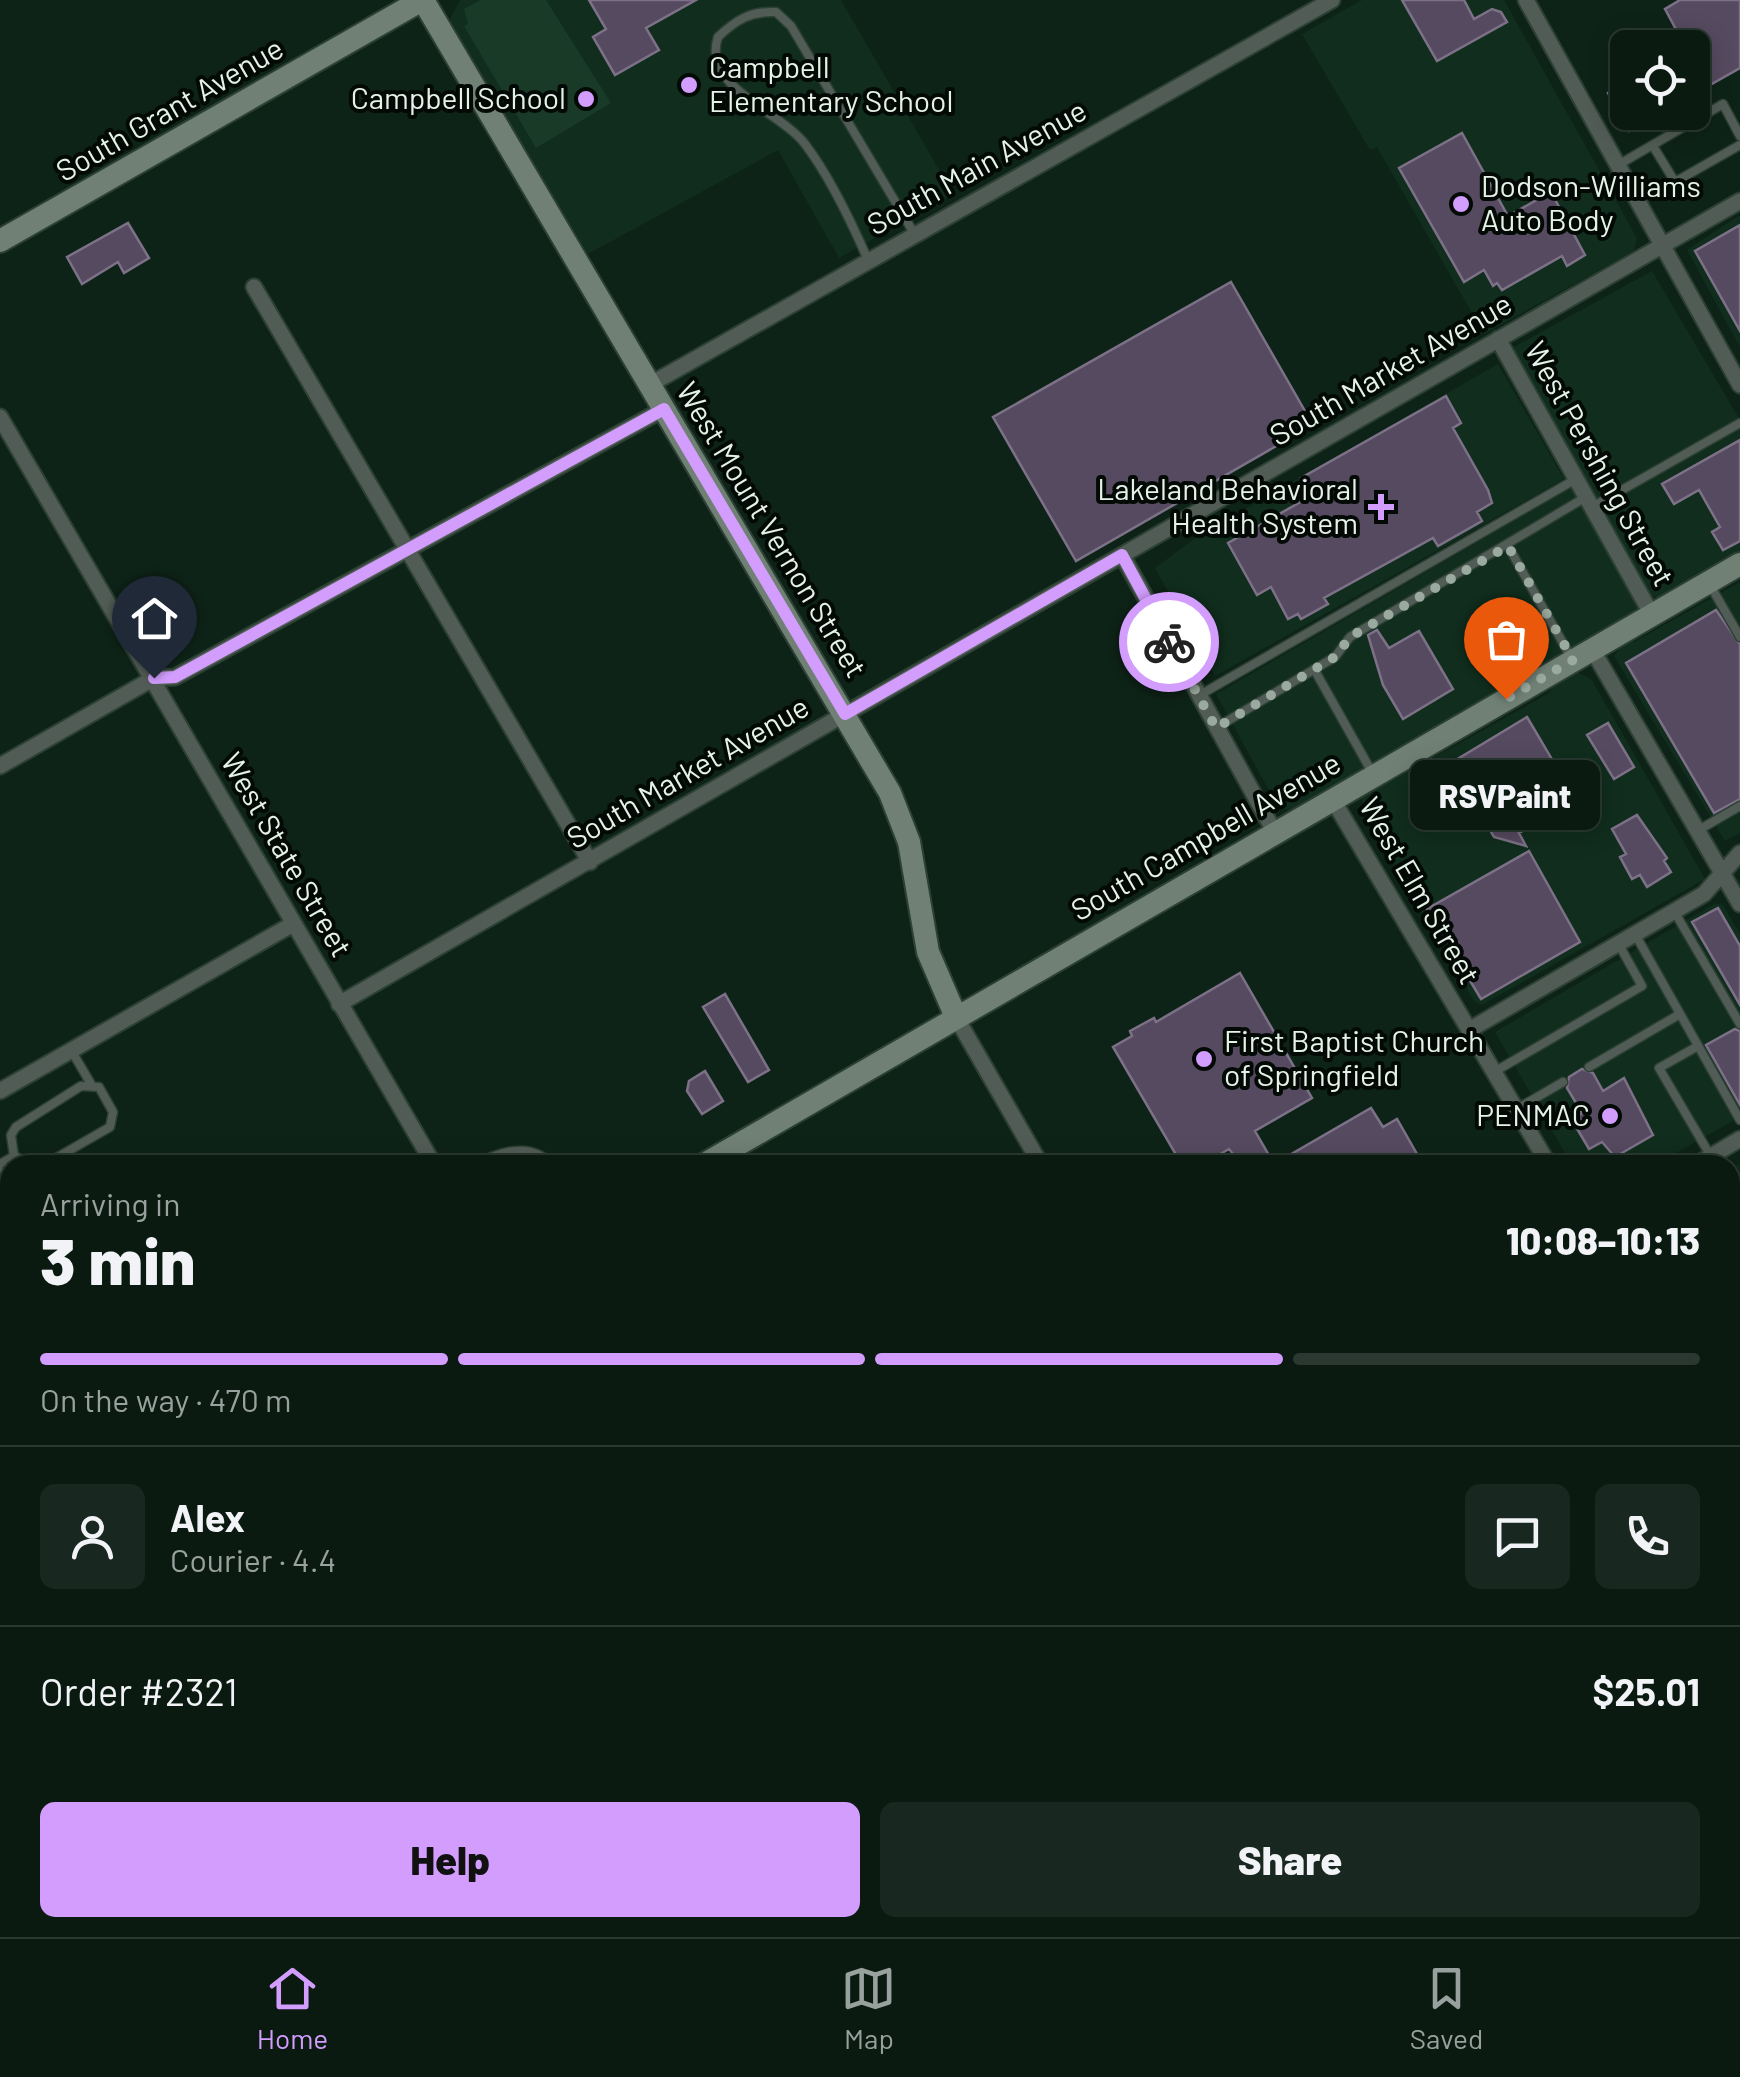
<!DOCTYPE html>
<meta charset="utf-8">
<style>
:root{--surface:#0a1a11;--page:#18271f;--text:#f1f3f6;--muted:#99a19f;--line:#2a3831;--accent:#d29dfd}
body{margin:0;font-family:Barlow,sans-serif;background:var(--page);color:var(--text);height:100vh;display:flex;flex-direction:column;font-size:38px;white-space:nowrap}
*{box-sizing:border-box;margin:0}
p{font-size:32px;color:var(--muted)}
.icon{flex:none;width:55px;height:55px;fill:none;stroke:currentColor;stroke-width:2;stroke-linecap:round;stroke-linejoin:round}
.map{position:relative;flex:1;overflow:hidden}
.sheet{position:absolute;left:0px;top:1155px;width:1740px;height:782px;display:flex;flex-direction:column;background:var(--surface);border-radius:30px 30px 0 0;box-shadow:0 5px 25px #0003,0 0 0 2px var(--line)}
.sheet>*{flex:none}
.controls{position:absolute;left:1610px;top:30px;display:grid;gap:20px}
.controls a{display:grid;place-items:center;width:100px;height:100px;border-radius:15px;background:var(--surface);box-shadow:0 5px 25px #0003,0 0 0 2px var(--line);font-size:50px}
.pin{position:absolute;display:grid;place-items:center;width:85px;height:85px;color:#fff;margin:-102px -42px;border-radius:50% 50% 50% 0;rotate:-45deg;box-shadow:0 0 10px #0007}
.pin .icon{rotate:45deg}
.courier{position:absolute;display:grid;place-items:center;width:100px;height:100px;margin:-50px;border:8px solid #d29dfd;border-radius:50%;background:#fff;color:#222;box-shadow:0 2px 12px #0007}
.bubble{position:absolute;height:70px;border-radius:15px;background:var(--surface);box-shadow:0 5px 25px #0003,0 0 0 2px var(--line);font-size:32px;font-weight:800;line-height:70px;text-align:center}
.summary em{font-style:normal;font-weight:800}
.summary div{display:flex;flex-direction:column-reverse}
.summary{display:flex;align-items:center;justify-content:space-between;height:170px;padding:0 40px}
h1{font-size:65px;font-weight:800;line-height:75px}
.bar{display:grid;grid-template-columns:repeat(4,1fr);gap:15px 10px;align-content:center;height:120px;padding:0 40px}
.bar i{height:12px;border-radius:8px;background:var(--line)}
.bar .on{background:var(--accent)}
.bar p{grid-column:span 4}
.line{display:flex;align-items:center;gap:25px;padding:0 40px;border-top:2px solid var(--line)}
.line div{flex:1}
.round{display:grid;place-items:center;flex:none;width:105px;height:105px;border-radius:15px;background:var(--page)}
.cta{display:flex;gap:20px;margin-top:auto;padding:20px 40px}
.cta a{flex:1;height:115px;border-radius:15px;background:var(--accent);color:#111;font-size:40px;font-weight:800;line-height:115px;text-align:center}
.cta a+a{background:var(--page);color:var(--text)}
.dock{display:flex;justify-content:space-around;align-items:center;height:140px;border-top:2px solid var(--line);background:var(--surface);font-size:28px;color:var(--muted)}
.dock a{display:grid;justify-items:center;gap:5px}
.dock .on{color:var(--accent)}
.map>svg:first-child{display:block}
</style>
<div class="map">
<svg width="1740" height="1937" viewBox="0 0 1740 1937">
<rect width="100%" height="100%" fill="#0e2317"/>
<path fill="#102d1d" d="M460 0H841L953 194 839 258 778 150 588 254 449 21Z
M1362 0H1504L1637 238 1634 251 1484 334 1377 147 1370 150 1302 34Z
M1740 215V347L1687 250Z
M1652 271 1740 420V553L1657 598 1647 593 1512 348Z
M1498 364 1564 479 1215 676 1155 568 1198 536Z
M1571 488 1637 603 1636 612 1290 810 1278 807 1216 694Z
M1740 582V833L1725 841 1614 656 1626 641 1634 642Z
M1575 671 1592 680 1705 879 1482 1005 1474 1001 1362 810V798L1549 693 1555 682Z
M1716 903 1723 905 1740 934V1117L1655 1165H1572L1495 1032Z
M1740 1164V1414L1730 1420V1170Z
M1740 1892V1937H1662L1679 1928H1730V1898Z"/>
<path fill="#183a27" d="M480 0H546L611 103 536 148 464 26 468 24 464 9Z
M1739 1565 1740 1566V1645L1730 1633V1570Z
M421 1928H926L943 1937H405Z
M1054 1928H1188C1161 1937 1081 1937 1054 1928Z"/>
<path fill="#554a5f" stroke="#7d7187" stroke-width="2.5" d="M589 0H696L646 28 659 50 615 75 593 37 606 29Z
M1402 0H1464L1474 19 1492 9 1501 12 1507 22 1437 61Z
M1680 0H1740V68L1692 95V48H1686L1665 9Z
M1628 82V112H1663L1629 131 1608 93Z
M1462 133 1508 216 1551 192 1585 255 1567 266 1562 256 1502 290 1497 283 1493 286 1484 270 1464 282 1399 168Z
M128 223 149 258 124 273 118 262 82 284 67 257Z
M1740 225V331L1695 251Z
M1231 282 1313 425 1076 561 993 417Z
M1446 396 1461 423 1453 428 1488 490 1492 503 1477 512 1482 521 1438 546 1433 538 1324 598 1328 604 1301 619 1298 614 1288 619 1271 587 1257 595 1228 543 1311 496 1301 478Z
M1740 440V541L1723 550 1712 532 1720 527 1699 490 1674 504 1662 484Z
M1716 610 1740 644V799L1714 813 1626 663Z
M1377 630 1389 648 1419 631 1453 689 1403 719 1383 685 1368 635Z
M1527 717 1566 783 1534 802 1544 819 1519 833 1526 846 1494 837 1451 763Z
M1608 723 1634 767 1614 779 1587 735Z
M1637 815 1667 858 1664 861 1671 872 1647 887 1640 875 1632 879 1620 857 1626 854 1612 829Z
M1529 851 1580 942 1481 999 1427 909Z
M1718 908 1740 946V1005L1692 922Z
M1240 973 1312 1098 1255 1131 1274 1164 1371 1108 1383 1127 1397 1119 1417 1154 1399 1165H1242L1229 1149 1201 1165H1182L1113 1047 1132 1036 1130 1031 1154 1018 1156 1022Z
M725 994 769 1070 748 1082 703 1007Z
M1735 1029 1740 1031V1105L1706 1045Z
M1582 1069 1593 1073 1603 1091 1624 1078 1653 1135 1615 1157 1602 1142 1589 1149 1572 1120 1582 1113 1567 1088 1569 1077Z
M705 1071 723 1101 702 1114 687 1091 689 1081Z"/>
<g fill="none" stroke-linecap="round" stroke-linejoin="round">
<defs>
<path id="lane" d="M1653 146 1675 182 1740 145
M1618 165 1723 104 1740 136
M868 260C851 221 830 177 805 144 780 111 701 87 718 37 736 20 750 11 776 12L791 26 915 235
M1592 507 1740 423
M1508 546 1572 659
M1710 585 1740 637
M1314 669 1373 774
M1198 696 1576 479
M1219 726 1335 657 1350 637 1586 497
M1697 831 1740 806
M1674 911 1740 1024
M1635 934 1740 1120
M1698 1046 1659 1068 1710 1155
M71 1050 91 1084
M1589 1067 1680 1014
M1494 1072 1642 986 1618 943
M1515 1110 1563 1082
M0 1164 14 1156
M34 1165 14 1156 11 1135 16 1127 81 1086 99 1087 113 1112 110 1127 44 1165
M473 1165C498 1153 530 1140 552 1165
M0 1171 10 1188
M0 1244 10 1239
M0 1374 10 1367
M1730 1666 1737 1662 1740 1667
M1730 1708 1740 1702
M199 1928 204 1937
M270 1928 276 1937
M101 1937 120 1928
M1193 1937 1208 1928"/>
<path id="street" d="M1526 0 1740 385
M254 287 590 862
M1498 339 1652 615
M649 385 1332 0
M0 417 434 1165
M1122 555 1274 831
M1592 649 1740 904
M0 766 154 678 175 677 664 409
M1333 800 1549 1165
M339 1004 1740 201
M956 1017 1041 1165
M1469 1030 1704 894 1740 853
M0 1091 293 924
M1696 1165 1740 1139
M1730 1432 1740 1426
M1730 1474 1740 1491
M0 1826 10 1844
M0 1862 10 1856
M59 1928 65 1937
M981 1928 997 1937
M356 1937 374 1928"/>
<path id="secondary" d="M423 0 890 793 909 842 928 952 956 1017
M0 241 422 0
M703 1165 1740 564
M0 1566 10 1561
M1730 1878 1740 1872
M1625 1937 1642 1928"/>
</defs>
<use href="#lane" stroke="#2c4034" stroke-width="11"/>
<use href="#street" stroke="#2c4034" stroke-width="19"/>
<use href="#secondary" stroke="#2c4034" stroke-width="26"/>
<use href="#lane" stroke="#525c56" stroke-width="8"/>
<use href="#street" stroke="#525c56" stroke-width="15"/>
<use href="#secondary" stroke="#708075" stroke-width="22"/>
</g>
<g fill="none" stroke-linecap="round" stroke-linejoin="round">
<path stroke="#9aaaa0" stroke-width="10" stroke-dasharray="0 18" d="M1169 642 1216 728 1335 657 1350 637 1508 546 1573 660 1506 699"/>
<path stroke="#d29dfd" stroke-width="12" d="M154 678 175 677 664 409 845 714 1122 555 1169 642"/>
</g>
<g fill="#d29dfd" stroke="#030a05" stroke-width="4">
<circle cx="689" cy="85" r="10"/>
<circle cx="586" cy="99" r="10"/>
<circle cx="1461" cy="204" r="10"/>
<path d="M1376 492h10v10h10v10h-10v10h-10v-10h-10v-10h10z"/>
<circle cx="1204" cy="1059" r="10"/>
<circle cx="1610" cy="1116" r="10"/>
</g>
<g text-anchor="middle" stroke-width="8" stroke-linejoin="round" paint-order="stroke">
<g font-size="30" fill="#e5f2e9" stroke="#030a05" text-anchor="start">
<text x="709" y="78">Campbell<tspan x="709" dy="34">Elementary School</tspan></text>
<text x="566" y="109" text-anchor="end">Campbell School</text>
<text x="1481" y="197">Dodson-Williams<tspan x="1481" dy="34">Auto Body</tspan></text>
<text x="1358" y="500" text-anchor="end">Lakeland Behavioral<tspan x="1358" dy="34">Health System</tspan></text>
<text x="1224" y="1052">First Baptist Church<tspan x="1224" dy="34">of Springfield</tspan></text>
<text x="1590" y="1126" text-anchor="end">PENMAC</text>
</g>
<g font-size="30" fill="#e5f2e9" stroke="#030a05">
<text transform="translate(170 110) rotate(-30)" y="10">South Grant Avenue</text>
<text transform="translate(977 168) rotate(-29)" y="10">South Main Avenue</text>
<text transform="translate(1391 370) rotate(-30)" y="10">South Market Avenue</text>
<text transform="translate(1599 464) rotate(61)" y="10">West Pershing Street</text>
<text transform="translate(771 530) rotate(59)" y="10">West Mount Vernon Street</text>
<text transform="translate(688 773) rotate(-30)" y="10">South Market Avenue</text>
<text transform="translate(1206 837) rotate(-30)" y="10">South Campbell Avenue</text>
<text transform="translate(286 855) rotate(60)" y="10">West State Street</text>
<text transform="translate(1419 891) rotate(60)" y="10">West Elm Street</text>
</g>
</g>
</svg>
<div class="controls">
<a><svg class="icon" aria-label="locate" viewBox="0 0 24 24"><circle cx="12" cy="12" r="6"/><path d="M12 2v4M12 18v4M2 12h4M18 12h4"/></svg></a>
</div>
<div class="pin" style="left:1506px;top:699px;background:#ea580c"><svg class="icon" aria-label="bag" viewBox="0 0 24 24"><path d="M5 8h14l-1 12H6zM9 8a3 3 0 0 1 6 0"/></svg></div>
<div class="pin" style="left:154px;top:678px;background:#1f2937"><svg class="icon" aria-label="home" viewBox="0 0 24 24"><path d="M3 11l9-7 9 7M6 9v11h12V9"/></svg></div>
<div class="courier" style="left:1169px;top:642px"><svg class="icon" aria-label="bike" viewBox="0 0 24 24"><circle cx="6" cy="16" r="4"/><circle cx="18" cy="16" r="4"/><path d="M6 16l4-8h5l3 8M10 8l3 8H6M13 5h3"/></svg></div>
<div class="bubble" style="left:1410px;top:760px;width:190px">RSVPaint</div>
<section class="sheet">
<div class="summary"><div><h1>3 min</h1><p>Arriving in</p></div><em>10:08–10:13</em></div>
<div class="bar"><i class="on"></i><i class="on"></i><i class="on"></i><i></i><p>On the way · 470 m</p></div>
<div class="line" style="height:180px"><a class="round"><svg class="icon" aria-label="person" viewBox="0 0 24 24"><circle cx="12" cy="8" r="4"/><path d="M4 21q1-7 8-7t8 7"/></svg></a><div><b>Alex</b><p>Courier · 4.4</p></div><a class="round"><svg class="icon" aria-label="chat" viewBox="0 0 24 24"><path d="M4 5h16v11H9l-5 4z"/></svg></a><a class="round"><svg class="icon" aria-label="phone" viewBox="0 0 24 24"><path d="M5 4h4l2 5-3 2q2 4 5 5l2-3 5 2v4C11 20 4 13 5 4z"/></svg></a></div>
<div class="line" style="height:130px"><div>Order #2321</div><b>$25.01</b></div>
<div class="cta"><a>Help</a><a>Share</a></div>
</section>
</div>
<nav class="dock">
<a class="on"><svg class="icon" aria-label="home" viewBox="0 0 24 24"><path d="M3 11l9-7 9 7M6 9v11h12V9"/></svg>Home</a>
<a><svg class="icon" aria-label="map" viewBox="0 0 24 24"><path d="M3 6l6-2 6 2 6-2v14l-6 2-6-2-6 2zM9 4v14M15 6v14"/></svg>Map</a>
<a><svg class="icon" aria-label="saved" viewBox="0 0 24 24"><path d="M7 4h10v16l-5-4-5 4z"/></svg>Saved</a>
</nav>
